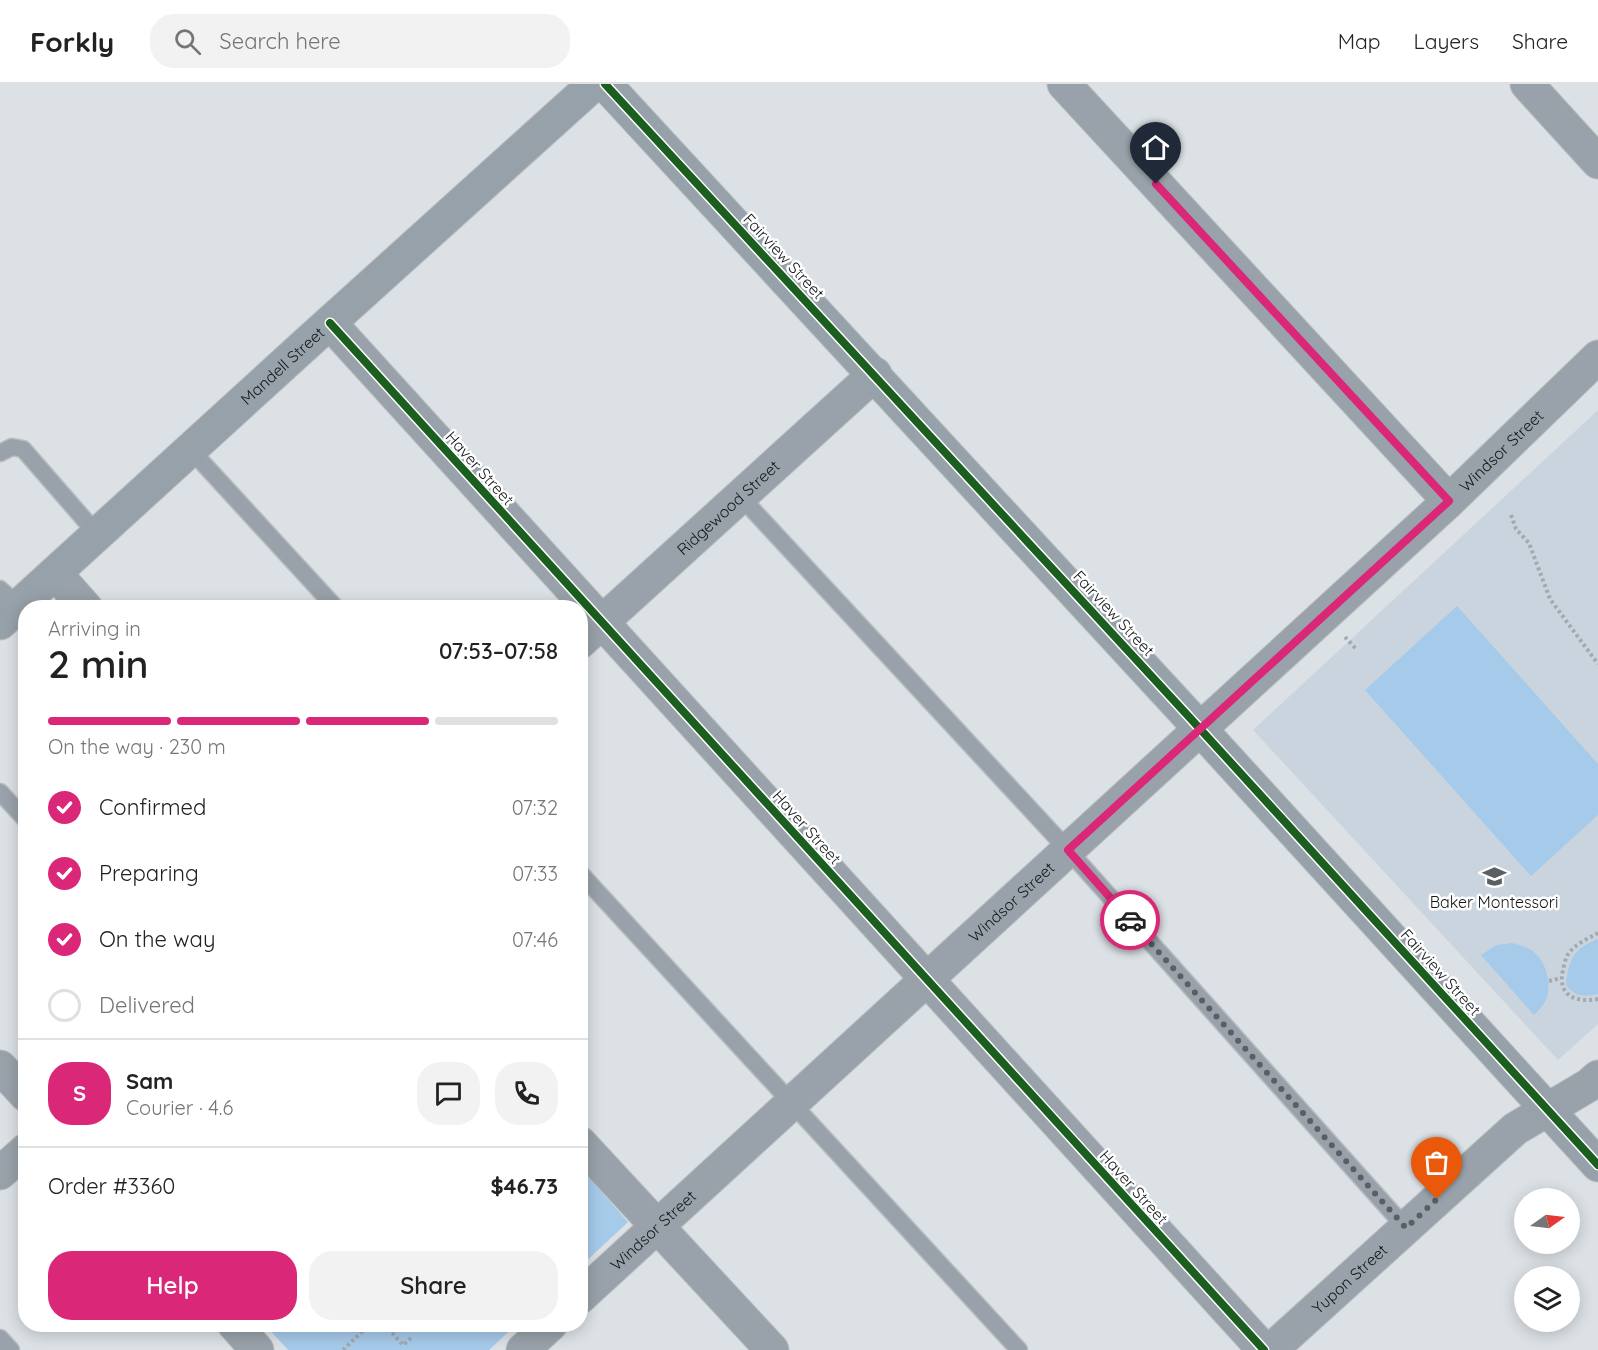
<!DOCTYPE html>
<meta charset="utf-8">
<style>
:root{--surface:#fff;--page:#f2f2f2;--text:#222;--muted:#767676;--line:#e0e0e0;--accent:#db2777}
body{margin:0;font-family:Quicksand,sans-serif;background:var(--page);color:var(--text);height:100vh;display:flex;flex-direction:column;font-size:22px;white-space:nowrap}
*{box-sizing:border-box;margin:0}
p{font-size:20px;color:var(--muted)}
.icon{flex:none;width:33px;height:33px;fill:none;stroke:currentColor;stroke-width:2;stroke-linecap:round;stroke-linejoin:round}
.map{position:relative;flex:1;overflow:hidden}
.panel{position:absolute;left:18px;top:516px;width:570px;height:732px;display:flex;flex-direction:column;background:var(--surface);border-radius:24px;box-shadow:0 3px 15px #0003}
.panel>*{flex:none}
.needle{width:39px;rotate:76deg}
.tools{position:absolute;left:1514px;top:1104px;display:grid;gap:12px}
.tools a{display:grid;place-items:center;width:66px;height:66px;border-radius:50%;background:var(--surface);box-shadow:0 3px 15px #0003;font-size:30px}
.pin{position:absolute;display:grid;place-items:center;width:51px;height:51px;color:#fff;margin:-62px -26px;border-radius:50% 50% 50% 0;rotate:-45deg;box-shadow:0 0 6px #0007}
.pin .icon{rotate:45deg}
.courier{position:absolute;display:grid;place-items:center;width:60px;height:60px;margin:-30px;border:4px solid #db2777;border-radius:50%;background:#fff;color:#222;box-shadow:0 2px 8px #0007}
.summary em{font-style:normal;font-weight:600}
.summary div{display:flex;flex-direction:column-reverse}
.summary{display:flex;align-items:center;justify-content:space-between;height:102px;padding:0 30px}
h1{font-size:39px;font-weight:600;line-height:45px}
.bar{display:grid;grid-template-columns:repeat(4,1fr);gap:9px 6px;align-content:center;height:72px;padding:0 30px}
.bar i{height:8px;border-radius:4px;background:var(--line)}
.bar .active{background:var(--accent)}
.bar p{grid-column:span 4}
.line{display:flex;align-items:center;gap:15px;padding:0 30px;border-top:2px solid var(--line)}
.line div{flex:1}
.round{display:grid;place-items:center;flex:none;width:63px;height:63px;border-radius:24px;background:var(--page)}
ol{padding:0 30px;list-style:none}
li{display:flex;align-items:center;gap:18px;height:66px}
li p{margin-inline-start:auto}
li .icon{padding:6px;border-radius:50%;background:var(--accent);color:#fff;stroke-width:4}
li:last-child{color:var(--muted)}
li i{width:33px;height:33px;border:3px solid var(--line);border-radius:50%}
.action{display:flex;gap:12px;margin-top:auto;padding:12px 30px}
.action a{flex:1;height:69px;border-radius:24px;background:var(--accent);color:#fff;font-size:24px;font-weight:600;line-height:69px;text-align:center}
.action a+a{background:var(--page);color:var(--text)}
header{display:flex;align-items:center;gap:36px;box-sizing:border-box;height:84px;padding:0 30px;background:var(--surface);border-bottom:2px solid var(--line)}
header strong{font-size:28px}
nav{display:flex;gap:33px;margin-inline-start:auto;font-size:21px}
.search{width:420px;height:54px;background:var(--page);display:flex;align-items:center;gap:15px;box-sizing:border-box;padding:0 21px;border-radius:24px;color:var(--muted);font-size:22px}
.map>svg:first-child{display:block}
</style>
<header>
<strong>Forkly</strong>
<div class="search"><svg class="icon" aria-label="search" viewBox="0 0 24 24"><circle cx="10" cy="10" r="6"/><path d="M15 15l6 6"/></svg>Search here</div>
<nav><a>Map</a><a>Layers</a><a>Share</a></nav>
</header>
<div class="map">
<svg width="1598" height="1266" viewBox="0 0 1598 1266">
<rect width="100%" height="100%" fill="#dce1e5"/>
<path fill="#cad4de" d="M1598 326V940L1558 976 1253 646Z"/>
<path fill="#a6caea" d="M1457 522 1598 680V731L1531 792 1365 606Z
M1598 855V910C1585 913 1575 913 1566 901 1568 876 1574 864 1598 855Z
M1512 859C1520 861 1527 863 1534 868 1547 879 1552 901 1546 916 1543 922 1538 927 1534 931L1481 871 1497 861Z
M581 1085 628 1138 581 1182Z
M265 1241H516L489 1266H288Z"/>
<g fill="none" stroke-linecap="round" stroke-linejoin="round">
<defs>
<path id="lane" d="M190 365 336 524
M0 369 12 363 23 365 97 450
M740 412 1068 766 1406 1144
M0 505 19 522
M0 708 26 736
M580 789 1019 1266
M0 1254 11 1266"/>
<g id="street">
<path d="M1064 0 1449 417"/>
<path d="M1527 0 1598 78"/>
<path d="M330 239 1264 1266"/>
<path d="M55 489 86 524"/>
<path id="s1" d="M580 558 875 290"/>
<path d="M0 983 26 1011"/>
<path d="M580 1059 772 1266"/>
<path d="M0 1089 26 1066"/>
<path id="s2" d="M580 1213 1449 417 1598 273"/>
<path d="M234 1240 257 1266"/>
<path d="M523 1266 551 1240"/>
<path id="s3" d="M1271 1266 1515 1045 1589 1001 1598 993"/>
</g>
<g id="secondary">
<path d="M605 0C938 358 1269 719 1598 1081"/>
<path id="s4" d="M0 539 306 260 594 0"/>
</g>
</defs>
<use href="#lane" stroke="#b9bdc0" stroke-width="19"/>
<use href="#street" stroke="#b9bdc0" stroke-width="35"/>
<use href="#secondary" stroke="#b9bdc0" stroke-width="35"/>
<path stroke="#a2a9af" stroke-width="4" stroke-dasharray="3 3" stroke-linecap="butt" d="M1511 431 1516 445 1529 459 1550 515 1598 580
M1345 553 1357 566
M1598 849C1587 855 1573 861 1567 872 1565 876 1564 882 1563 886 1557 912 1576 919 1598 915
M1549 897 1561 894
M384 1240 403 1261 412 1253
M343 1266 370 1240"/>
<use href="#lane" stroke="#99a2aa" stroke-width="16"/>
<use href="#street" stroke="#99a2aa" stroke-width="33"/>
<use href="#secondary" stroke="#97a1aa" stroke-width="33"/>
<defs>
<path id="cycleway" d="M605 0C938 358 1269 719 1598 1081
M330 239 1264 1266"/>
</defs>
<use href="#cycleway" stroke="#fff" stroke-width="11"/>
<use href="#cycleway" stroke="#1b5e20" stroke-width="8"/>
</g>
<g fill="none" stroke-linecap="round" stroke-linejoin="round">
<path stroke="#5b5e62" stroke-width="6" stroke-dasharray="0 10.8" d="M1130 836 1406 1144 1437 1115"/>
<path stroke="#db2777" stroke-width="8" d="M1130 836 1068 766 1449 417 1156 100"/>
</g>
<defs>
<symbol id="school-bare" viewBox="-9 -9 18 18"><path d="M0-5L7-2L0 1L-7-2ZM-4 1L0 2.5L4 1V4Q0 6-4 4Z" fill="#5b5e62" stroke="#fff" stroke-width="2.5" paint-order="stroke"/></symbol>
</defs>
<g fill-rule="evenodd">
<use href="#school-bare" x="1478" y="776" width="33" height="33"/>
</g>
<g text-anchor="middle" stroke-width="5" stroke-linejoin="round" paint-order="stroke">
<g font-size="16" fill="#15181b" stroke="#fff">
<text transform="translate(784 172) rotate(47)" y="6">Fairview Street</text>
<text dy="6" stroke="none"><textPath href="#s4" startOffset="382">Mandell Street</textPath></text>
<text dy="6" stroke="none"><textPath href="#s2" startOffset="1251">Windsor Street</textPath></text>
<text transform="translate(480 384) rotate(48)" y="6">Haver Street</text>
<text dy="6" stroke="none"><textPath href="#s1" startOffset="200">Ridgewood Street</textPath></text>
<text transform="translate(1114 529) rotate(47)" y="6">Fairview Street</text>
<text transform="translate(807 743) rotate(48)" y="6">Haver Street</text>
<text dy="6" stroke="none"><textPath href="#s2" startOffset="585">Windsor Street</textPath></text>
<text transform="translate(1441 888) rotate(48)" y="6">Fairview Street</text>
<text transform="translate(1134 1103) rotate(48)" y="6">Haver Street</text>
<text dy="6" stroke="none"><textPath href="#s2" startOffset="99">Windsor Street</textPath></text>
<text dy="6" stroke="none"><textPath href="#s3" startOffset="106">Yupon Street</textPath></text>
</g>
<g font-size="16" fill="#15181b" stroke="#fff">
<text x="1494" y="824">Baker Montessori</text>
</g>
</g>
</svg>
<div class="tools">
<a><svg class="needle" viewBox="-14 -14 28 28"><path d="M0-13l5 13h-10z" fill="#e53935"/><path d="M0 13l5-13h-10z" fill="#767676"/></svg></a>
<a><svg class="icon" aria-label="layers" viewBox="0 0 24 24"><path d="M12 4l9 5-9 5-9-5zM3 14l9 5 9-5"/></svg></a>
</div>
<div class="pin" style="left:1437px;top:1115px;background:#ea580c"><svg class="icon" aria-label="bag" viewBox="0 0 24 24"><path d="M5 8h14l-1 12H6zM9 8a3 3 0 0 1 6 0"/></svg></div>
<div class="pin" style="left:1156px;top:100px;background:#1f2937"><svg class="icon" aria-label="home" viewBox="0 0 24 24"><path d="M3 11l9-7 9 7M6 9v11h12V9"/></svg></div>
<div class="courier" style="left:1130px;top:836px"><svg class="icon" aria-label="car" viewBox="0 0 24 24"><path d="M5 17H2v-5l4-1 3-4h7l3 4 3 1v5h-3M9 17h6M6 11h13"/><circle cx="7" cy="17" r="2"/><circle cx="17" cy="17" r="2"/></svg></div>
<section class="panel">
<div class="summary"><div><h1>2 min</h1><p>Arriving in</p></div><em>07:53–07:58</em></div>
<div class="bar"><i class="active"></i><i class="active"></i><i class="active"></i><i></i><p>On the way · 230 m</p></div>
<ol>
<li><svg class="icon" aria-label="check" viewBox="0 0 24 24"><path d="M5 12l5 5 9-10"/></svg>Confirmed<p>07:32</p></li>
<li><svg class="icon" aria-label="check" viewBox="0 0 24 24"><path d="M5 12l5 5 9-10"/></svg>Preparing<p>07:33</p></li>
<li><svg class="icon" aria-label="check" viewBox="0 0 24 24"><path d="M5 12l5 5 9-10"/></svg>On the way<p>07:46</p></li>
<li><i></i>Delivered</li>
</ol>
<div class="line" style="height:108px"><b class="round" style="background:var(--accent);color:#fff">S</b><div><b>Sam</b><p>Courier · 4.6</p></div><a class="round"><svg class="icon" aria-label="chat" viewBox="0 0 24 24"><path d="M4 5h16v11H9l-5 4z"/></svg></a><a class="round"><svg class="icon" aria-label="phone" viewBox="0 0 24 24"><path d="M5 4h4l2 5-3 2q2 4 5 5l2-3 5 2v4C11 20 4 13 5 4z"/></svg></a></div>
<div class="line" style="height:78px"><div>Order #3360</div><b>$46.73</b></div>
<div class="action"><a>Help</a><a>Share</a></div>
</section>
</div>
